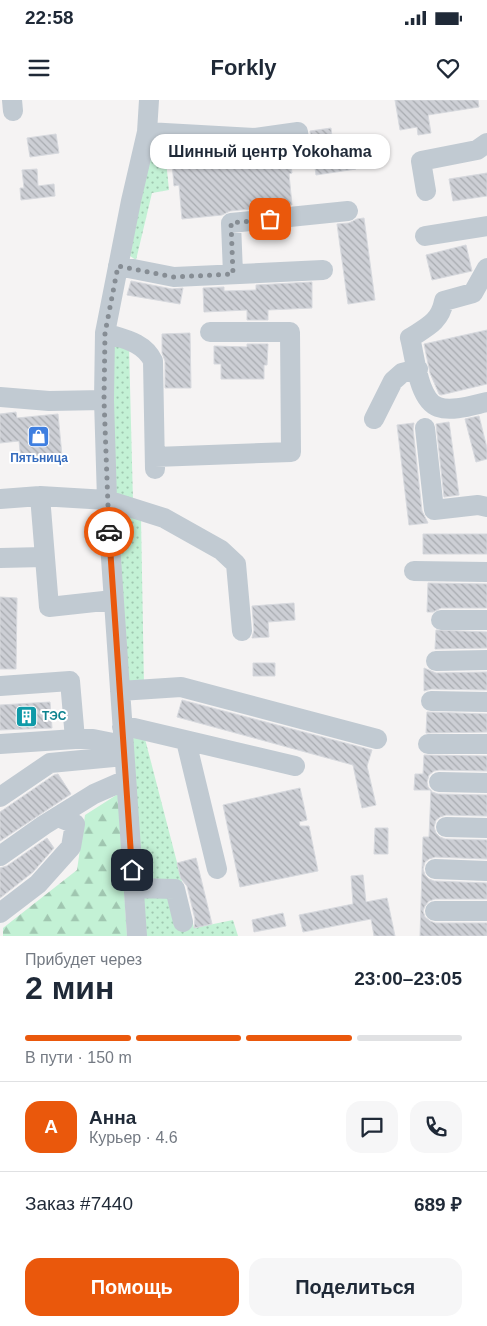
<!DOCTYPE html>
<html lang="ru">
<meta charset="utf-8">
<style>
:root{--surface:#fff;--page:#f6f6f7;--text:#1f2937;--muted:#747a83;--line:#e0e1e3;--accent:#ea580c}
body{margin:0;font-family:Helvetica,sans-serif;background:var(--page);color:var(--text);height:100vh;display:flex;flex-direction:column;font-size:19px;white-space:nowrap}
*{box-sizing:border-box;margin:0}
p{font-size:16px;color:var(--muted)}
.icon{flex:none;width:28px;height:28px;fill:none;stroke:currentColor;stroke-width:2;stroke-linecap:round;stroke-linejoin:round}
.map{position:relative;height:836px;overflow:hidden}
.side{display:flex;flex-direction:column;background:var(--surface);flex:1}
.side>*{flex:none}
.pin{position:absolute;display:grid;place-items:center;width:42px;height:42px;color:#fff;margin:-21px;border-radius:10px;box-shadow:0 2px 8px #0006}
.courier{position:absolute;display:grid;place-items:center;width:50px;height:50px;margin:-25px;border:4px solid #ea580c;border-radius:50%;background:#fff;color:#222;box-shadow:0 1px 6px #0007}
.bubble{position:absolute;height:35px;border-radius:15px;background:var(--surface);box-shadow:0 1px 4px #0004;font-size:16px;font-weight:600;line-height:35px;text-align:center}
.summary em{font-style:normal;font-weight:600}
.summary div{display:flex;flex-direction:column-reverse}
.summary{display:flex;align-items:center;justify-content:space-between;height:85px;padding:0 25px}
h1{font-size:32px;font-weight:600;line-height:38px}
.bar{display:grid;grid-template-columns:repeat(4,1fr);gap:8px 5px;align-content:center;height:60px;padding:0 25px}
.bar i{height:6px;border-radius:4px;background:var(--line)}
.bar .active{background:var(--accent)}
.bar p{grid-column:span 4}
.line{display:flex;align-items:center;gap:12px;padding:0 25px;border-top:1px solid var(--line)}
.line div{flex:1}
.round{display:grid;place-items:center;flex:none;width:52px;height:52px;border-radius:15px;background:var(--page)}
.primary-button{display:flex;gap:10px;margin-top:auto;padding:10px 25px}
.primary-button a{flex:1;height:58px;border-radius:15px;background:var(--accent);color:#fff;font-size:20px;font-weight:600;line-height:58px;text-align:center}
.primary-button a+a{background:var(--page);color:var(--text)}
.status{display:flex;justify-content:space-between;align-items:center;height:35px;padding:0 25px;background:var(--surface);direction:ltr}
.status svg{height:14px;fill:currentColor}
header{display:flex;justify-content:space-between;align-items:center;height:65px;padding:0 25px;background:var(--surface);font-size:22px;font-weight:600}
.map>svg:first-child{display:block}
</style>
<div class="status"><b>22:58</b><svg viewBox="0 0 49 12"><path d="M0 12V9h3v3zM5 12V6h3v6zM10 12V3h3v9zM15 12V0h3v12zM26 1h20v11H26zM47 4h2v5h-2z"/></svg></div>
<header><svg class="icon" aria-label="menu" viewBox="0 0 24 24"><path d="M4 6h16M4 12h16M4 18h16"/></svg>Forkly<svg class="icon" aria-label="heart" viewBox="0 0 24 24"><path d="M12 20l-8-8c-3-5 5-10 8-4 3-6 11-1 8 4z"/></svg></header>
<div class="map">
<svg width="487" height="836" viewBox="0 0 487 836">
<defs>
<pattern id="grass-dots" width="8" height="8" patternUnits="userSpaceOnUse" patternTransform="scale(1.25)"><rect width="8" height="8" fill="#c3f1d5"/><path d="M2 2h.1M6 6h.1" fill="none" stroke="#a0c6b0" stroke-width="1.8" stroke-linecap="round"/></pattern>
<pattern id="forest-firs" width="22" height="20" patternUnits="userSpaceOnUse" patternTransform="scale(1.25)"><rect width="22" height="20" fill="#c3f1d5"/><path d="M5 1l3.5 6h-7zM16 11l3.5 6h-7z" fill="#a0c6b0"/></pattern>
<pattern id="building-back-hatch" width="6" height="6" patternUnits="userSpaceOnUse" patternTransform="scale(1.25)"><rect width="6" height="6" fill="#cdcfd5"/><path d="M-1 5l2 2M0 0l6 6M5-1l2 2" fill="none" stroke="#a8abb0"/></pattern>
</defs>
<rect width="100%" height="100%" fill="#f5f3f3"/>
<path fill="url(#grass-dots)" d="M164 42 169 90 152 93 136 160 130 156 129 149 152 49 157 45Z
M115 246H129L133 402 114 392 113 250Z
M117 412 141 418 144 586 129 584Z
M144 635 194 828 233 820 238 836H143L131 639Z"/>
<path fill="url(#forest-firs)" d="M118 694 127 836H3V828L77 770 85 715Z"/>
<path fill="url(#building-back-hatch)" stroke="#d7d9de" d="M395 0H478L479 7 428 15 431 33 418 35 417 27 400 30Z
M331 28 333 46 353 43 356 69 316 75 310 31Z
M56 34 59 53 30 57 27 38Z
M289 51 292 73 289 74 292 105 230 111 222 115 182 119 179 85 174 86 172 63Z
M37 69 38 86 54 84 55 96 21 100 20 88H24L22 70Z
M487 73V96L453 101 449 79Z
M364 118 375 200 348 204 337 124 349 123 357 119Z
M466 145 472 171 432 180 426 155Z
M131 181 172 189 183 188 180 204 127 195Z
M312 182V208L268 210V220H247V210L204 212 203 188 224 187V191L256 190V185Z
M487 230V284L441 295 439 294 430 273 424 244Z
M190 233 191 288H165V261L162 253V234Z
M247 244H268L267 265H264V279H221V264H214V246L247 247Z
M16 312 17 318 58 314 62 356 21 360 19 341 0 343V314Z
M479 316 487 348V359L476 362 465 319Z
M449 322 459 395 444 397 436 324Z
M414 323 413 329 422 411 428 423 409 425 397 325Z
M423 434H487V454H423Z
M428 483 487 484V508H441L433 512H427Z
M0 497 17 498 16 569H0Z
M294 503 295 520 268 522 269 537 252 538 254 530 252 506Z
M436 530 487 532V548L435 549Z
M253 563H275V576H253Z
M424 568 436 573 487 572V590L431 589 424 591Z
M182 600 372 650 367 666 376 705 362 708 353 665 177 617Z
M50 602 52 628 0 630V605Z
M427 612 487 614V632L426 633Z
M424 655 487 656V671L439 670 434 671 429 675 427 682 428 687 432 692 438 694 487 695V716L446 715 440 717 436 720 434 727 436 733 440 737 445 739 487 740V759L435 757 429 759 425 762 423 769 425 775 429 779 434 781 487 783V799H435L429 801 425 806 423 811 425 817 430 821 435 823H487V836H420L423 737H429L431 690H414L415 674H423Z
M58 674 71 694 0 741V712L54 675Z
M300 688 307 720 299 722 300 726H309L318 771 240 787 223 705Z
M375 728H388V754H374Z
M47 738 54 748 33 772 0 798V768L7 766Z
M196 758 212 824 194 828 195 819 187 786 181 779 177 763Z
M363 775 366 802 387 798 395 836H374L371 819 303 832 299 815 353 804 351 776Z
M283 813 286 826 254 832 252 820Z"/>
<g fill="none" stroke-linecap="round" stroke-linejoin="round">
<path stroke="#c1cad2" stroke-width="20" d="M12 0 13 11
M147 32 254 38 298 32 302 58
M426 91 421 61 477 50 487 43
M425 136 487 126
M118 166 174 177 323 170
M487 168 473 193 444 201C440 222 427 227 410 238 415 256 418 300 438 307 452 312 473 305 487 302
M233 174 231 123 348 111
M105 233C124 239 144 242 153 261L155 369
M0 297 49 301 104 300
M374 319 393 281 402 273 418 269
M425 328 434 410 478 405 487 407
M155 357 291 352 290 232H210
M40 396 49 507 113 500
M0 399 40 396 107 400 164 418 221 450 236 464 242 531
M0 458 44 457
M414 471 487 472
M441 520H487
M436 561 487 560
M0 586 70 581 75 639 0 644
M120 591 181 587 377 639
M431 601 487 602
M122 627 134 628 295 666
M75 639H93L123 645
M186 641 217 769
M428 644H487
M439 682 487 683
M0 697 50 663 124 656
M446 727 487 728
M0 756 44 725 94 694 126 680
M435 769 487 771
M134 788 175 789 183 822
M435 811H487
M0 813 38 784 71 747 75 724 58 717
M137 836 107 400 104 300 105 233 131 101 147 32 149 0"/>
</g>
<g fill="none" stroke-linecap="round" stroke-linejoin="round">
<path stroke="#868d94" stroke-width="5" stroke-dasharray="0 9" d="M109 432 104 300 105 233 118 166 174 177 233 174 231 123 270 119"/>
<path stroke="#ea580c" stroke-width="6" d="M109 432 132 770"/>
</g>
<defs>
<symbol id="shop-square" viewBox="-11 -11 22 22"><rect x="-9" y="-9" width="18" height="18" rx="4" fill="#3f7fe0" stroke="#fff"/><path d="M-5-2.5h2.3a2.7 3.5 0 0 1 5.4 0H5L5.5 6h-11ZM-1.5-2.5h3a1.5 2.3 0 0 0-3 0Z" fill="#fff"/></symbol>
<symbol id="building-square" viewBox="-11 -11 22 22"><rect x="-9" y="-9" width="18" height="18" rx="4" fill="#0f9aa8" stroke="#fff"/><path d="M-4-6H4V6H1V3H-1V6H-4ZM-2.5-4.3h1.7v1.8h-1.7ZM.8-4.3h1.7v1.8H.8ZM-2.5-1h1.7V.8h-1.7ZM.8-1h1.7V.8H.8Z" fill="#fff"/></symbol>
</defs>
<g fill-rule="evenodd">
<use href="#shop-square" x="26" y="324" width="25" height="25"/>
<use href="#building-square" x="14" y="604" width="25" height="25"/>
</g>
<g text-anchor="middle" stroke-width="4" stroke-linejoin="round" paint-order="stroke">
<g font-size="12" font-weight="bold" fill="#366cbe" stroke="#fff">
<text x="39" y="362">Пятьница</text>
</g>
<g font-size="12" font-weight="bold" fill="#0d838f" stroke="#fff" text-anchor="start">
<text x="42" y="620">ТЭС</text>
</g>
</g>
</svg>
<div class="pin" style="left:270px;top:119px;background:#ea580c"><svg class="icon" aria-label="bag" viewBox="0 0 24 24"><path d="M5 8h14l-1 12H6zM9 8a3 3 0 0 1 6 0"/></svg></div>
<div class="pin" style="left:132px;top:770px;background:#1f2937"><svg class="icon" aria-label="home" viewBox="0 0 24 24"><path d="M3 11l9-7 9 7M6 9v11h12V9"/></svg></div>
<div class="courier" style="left:109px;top:432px"><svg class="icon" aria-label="car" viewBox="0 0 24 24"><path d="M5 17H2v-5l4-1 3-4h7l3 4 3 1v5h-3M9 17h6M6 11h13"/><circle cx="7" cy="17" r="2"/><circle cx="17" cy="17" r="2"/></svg></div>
<div class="bubble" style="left:150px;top:34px;width:240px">Шинный центр Yokohama</div>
</div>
<section class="side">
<div class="summary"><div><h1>2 мин</h1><p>Прибудет через</p></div><em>23:00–23:05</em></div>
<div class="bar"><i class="active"></i><i class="active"></i><i class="active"></i><i></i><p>В пути · 150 m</p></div>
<div class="line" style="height:90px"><b class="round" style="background:var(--accent);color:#fff">А</b><div><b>Анна</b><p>Курьер · 4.6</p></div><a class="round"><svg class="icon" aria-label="chat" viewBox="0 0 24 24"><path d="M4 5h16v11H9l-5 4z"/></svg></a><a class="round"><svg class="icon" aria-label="phone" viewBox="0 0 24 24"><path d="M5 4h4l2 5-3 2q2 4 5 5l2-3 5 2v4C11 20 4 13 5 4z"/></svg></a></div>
<div class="line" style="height:65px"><div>Заказ #7440</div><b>689 ₽</b></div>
<div class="primary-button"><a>Помощь</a><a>Поделиться</a></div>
</section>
